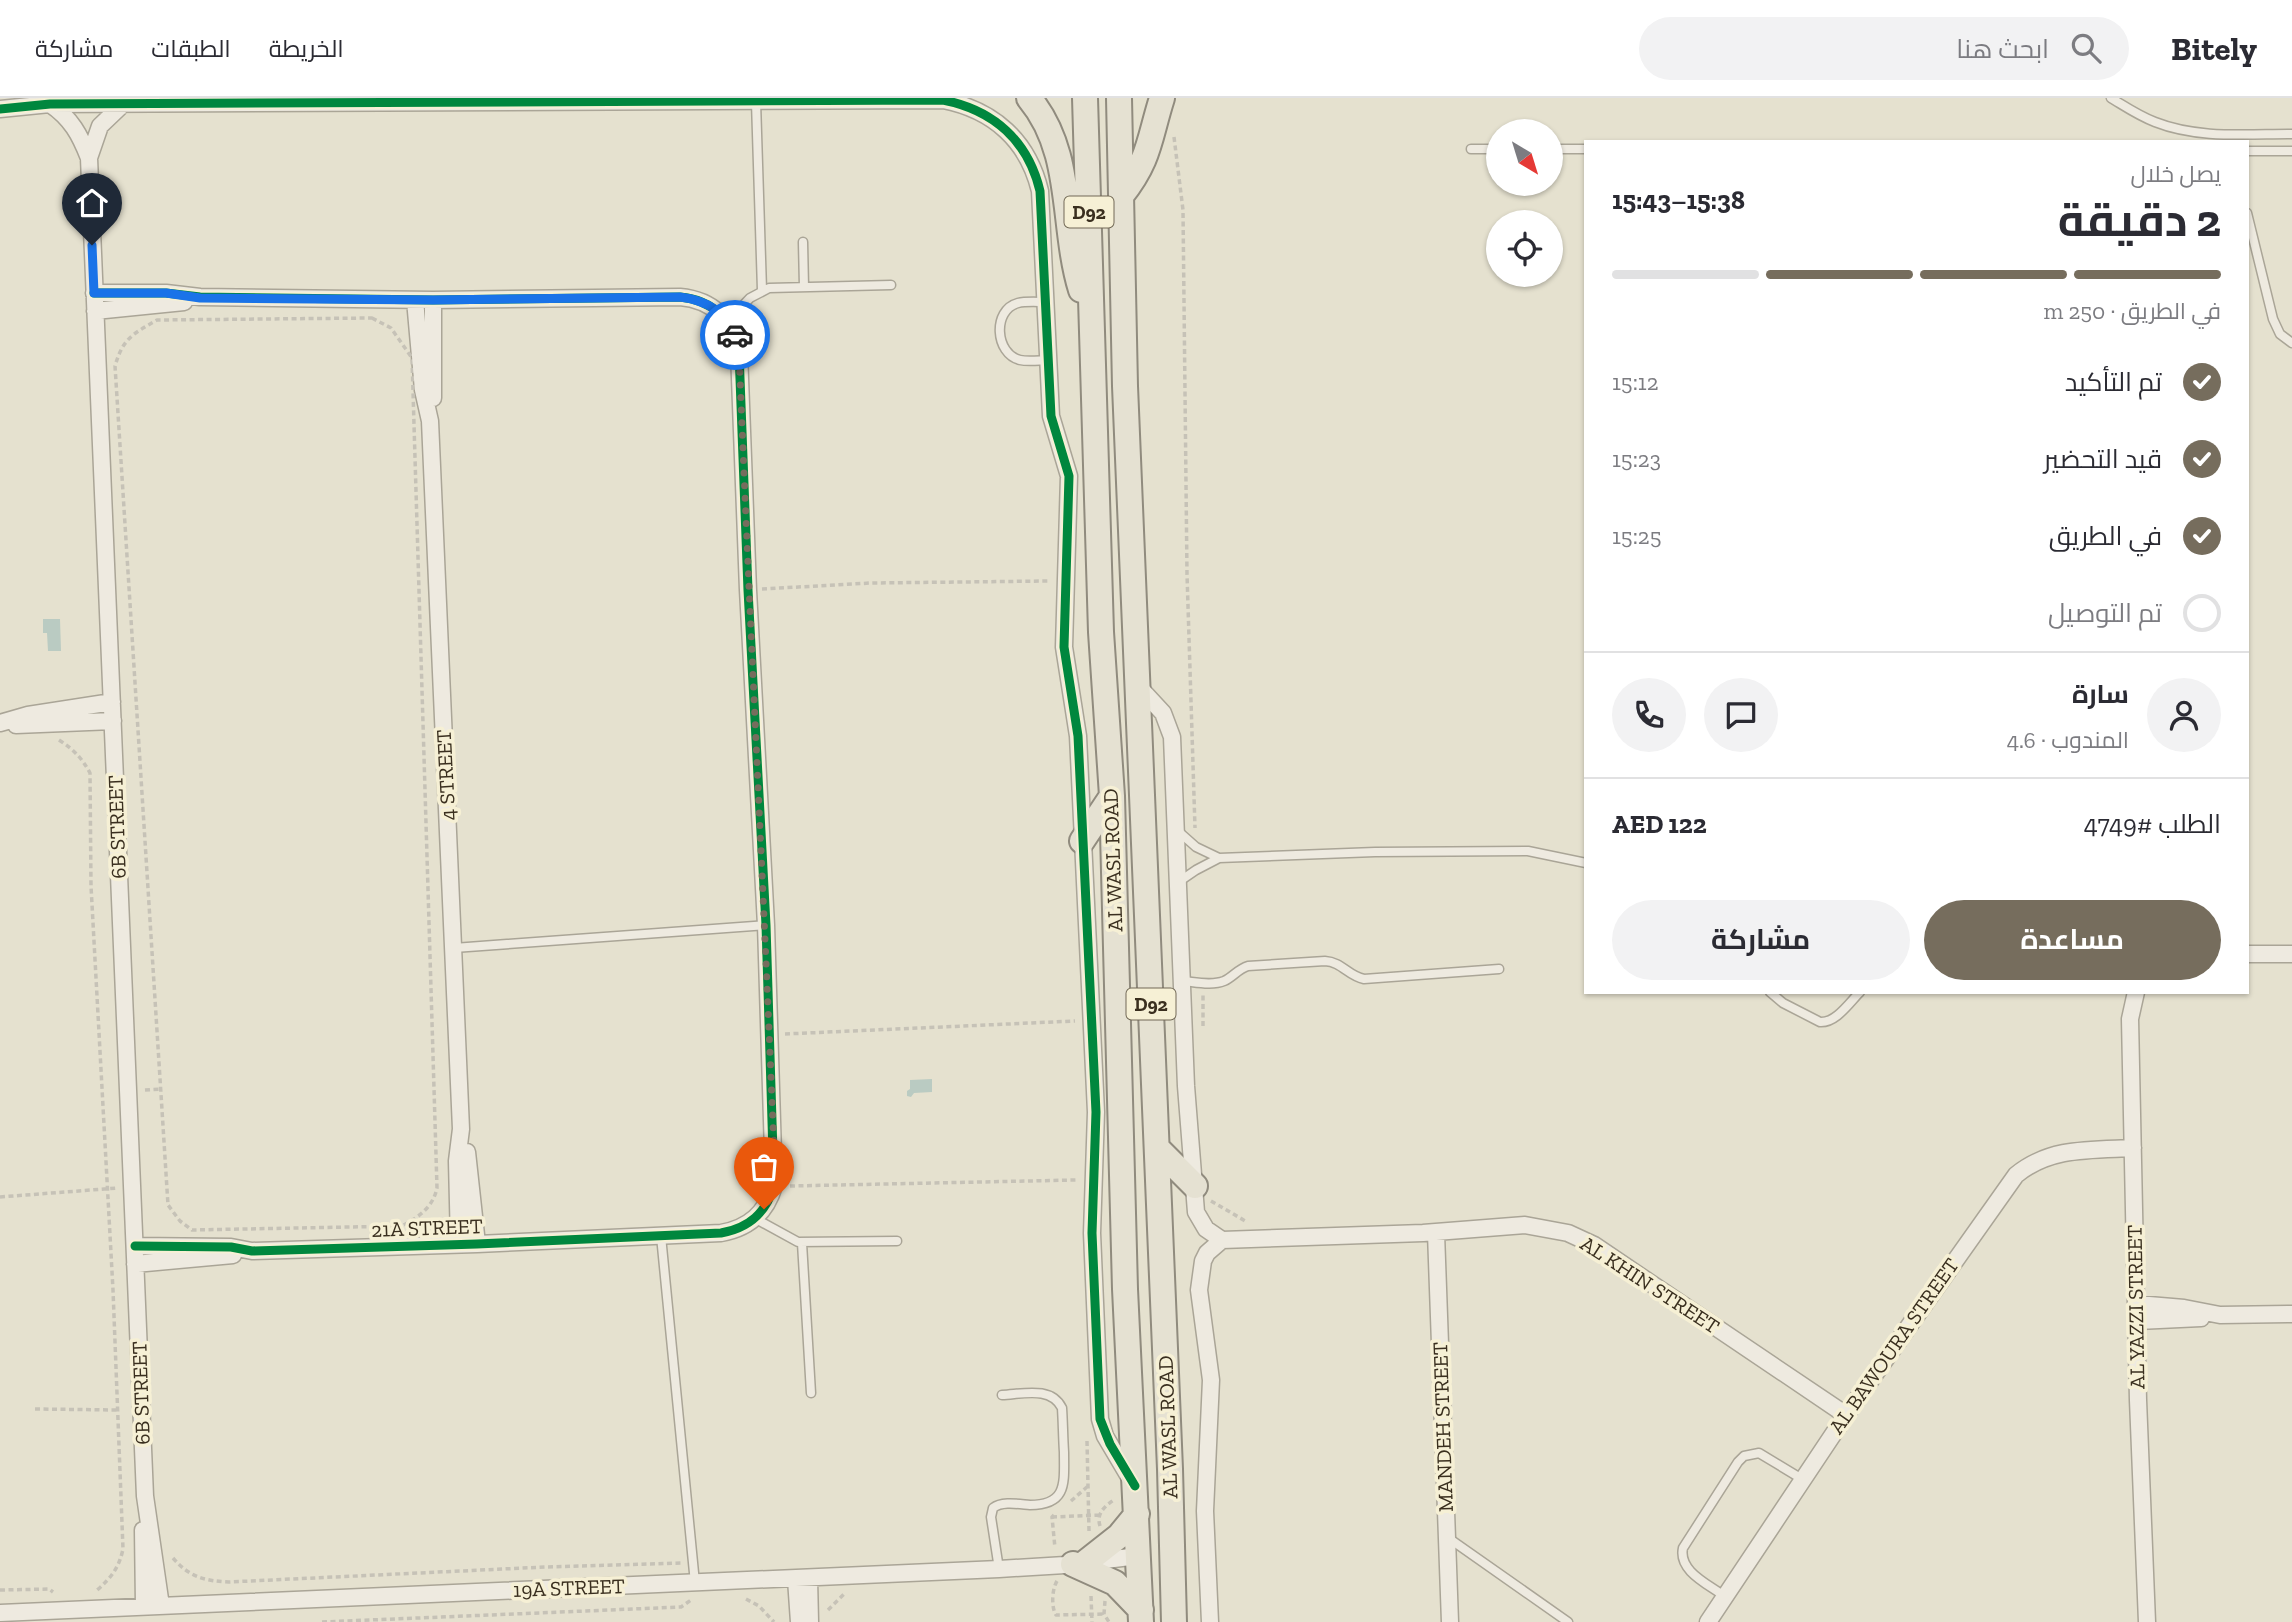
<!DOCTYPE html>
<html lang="ar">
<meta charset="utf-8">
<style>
:root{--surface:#fff;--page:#f2f2f3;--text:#2b2b33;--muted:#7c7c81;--line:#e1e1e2;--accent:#766d5d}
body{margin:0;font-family:"Zilla Slab",Cairo,serif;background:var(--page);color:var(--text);direction:rtl;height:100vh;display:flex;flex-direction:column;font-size:26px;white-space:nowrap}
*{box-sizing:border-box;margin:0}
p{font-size:23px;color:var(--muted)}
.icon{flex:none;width:38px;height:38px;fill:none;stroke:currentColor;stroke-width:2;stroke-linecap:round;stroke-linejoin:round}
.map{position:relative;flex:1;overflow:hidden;direction:ltr}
.panel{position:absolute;left:1584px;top:42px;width:665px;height:854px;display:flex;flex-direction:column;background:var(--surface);border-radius:0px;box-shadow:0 2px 5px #0004;direction:rtl}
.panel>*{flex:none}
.needle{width:46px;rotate:142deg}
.buttons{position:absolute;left:1486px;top:21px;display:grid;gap:14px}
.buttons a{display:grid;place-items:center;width:77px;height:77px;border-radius:50%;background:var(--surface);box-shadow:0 2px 5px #0004;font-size:35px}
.pin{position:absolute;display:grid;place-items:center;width:60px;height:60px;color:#fff;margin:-72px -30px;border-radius:50% 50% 50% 0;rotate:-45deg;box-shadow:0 0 7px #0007}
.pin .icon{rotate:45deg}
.courier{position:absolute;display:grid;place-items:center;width:70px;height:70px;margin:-35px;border:5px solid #1a73e8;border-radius:50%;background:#fff;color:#222;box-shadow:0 2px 9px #0007}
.overview em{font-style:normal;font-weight:700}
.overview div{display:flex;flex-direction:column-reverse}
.overview{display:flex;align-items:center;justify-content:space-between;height:119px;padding:0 28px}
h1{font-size:46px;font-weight:700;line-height:52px}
.bar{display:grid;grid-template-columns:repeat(4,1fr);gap:10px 7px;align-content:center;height:84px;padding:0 28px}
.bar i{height:9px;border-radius:5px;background:var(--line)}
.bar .selected{background:var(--accent)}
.bar p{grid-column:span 4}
.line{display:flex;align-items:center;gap:18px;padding:0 28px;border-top:2px solid var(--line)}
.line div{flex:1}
.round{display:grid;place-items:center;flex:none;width:74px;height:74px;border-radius:37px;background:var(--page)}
ol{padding:0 28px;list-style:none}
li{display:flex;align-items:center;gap:21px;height:77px}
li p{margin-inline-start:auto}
li .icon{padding:7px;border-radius:50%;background:var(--accent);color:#fff;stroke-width:4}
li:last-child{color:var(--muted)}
li i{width:38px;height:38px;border:4px solid var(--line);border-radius:50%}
.action{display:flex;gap:14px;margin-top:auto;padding:14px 28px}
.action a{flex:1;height:80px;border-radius:42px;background:var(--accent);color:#fff;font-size:28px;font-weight:700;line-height:80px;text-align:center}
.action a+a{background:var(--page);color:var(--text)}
header{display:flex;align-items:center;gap:42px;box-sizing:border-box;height:98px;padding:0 35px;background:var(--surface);border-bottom:2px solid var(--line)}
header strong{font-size:33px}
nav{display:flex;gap:38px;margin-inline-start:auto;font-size:24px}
.search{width:490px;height:63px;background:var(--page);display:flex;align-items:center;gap:18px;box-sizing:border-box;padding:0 24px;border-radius:38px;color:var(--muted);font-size:26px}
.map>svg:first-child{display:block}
</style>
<header>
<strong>Bitely</strong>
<div class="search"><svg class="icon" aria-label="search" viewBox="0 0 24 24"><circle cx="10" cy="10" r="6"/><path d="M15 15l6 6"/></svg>ابحث هنا</div>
<nav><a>الخريطة</a><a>الطبقات</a><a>مشاركة</a></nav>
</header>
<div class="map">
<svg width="2292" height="1524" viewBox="0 0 2292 1524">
<rect width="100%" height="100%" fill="#e5e1cf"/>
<path fill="#bacbc2" d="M43 521H60L61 553H48L47 535H43Z
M932 981V994L914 995 911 999 907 998V993L910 991V982Z"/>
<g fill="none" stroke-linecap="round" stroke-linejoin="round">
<defs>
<path id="service" d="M2111 0C2126 9 2139 18 2155 24 2198 41 2246 36 2292 36
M756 4 762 192
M1471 51H1498
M1550 51H1586
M2247 53H2292
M2247 115 2273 221 2280 236 2292 245
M803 144 804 189
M1046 204C1037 204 1026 203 1018 205 992 212 995 256 1020 262 1029 264 1040 262 1049 262
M728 223 750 200 769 190 891 187
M1178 733 1196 749 1219 760
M1177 785 1196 772 1219 760 1375 754 1528 753 1586 765
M454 850 766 827
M1183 883C1195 884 1212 888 1224 883 1233 879 1238 871 1248 868L1325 863C1342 864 1348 878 1364 881L1499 871
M1770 894 1783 905 1820 924C1836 925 1849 905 1860 894
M756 1121 798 1144 897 1143
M661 1138 695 1485
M802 1145 811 1295
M1447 1439 1568 1524
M999 1471 991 1419 993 1410C1002 1403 1018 1406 1030 1407 1068 1407 1064 1384 1064 1354 1063 1339 1063 1325 1062 1310 1051 1288 1023 1296 1002 1297
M1724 1498C1708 1486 1678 1473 1683 1450L1738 1364 1744 1358 1759 1355 1802 1381"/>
<path id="minor" d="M50 6C71 20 80 37 89 60
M122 7 100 28 89 60 145 1398 161 1508
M0 11 50 6 943 2C994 12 1028 43 1040 93L1051 318 1069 378 1064 549 1078 638 1096 1014 1092 1135 1100 1321 1105 1338 1131 1382
M94 195H166L200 199 433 202 680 199C713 202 733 222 739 254L748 492 766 827 774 1088C766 1115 749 1130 721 1135L477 1146 252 1153 231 1149 135 1148
M415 202 423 292 430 323 461 1031 457 1063 459 1146
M433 202V300
M95 213 184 204
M1138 588 1163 615 1172 639 1186 988 1196 1114 1206 1131 1222 1142
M0 625 28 617 112 604
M16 627 113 623
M2247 856H2292
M2136 894 2130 921 2138 1302 2147 1524
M467 1054 477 1146
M1436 1135 1450 1524
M1222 1142 1423 1135 1525 1127 1568 1135 1594 1147 1846 1317
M135 1166 233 1157
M2137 1206 2184 1210 2220 1217 2292 1216
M2138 1223 2201 1220
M143 1432 144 1508
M809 1480 810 1524
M796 1481 799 1524
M0 1515 999 1471 1065 1467 1138 1458
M1210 1524 1205 1413 1211 1282 1199 1192 1203 1163 1207 1155 1222 1142
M1708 1524 1846 1317 2016 1077C2050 1049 2091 1052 2133 1050"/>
<path id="primary" d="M1029 0C1075 55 1061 127 1081 192
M1085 0 1101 534 1112 698 1125 1191 1141 1524
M1119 0 1125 288 1170 1371 1174 1524
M1121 98C1150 62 1149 41 1162 0
M1082 743 1112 698
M1157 1050 1195 1088
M1086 1464 1119 1438 1137 1416
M1073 1466 1115 1485 1141 1512"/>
</defs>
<use href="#service" stroke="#aaa597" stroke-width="11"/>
<use href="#minor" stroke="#aaa597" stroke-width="19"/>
<use href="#primary" stroke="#908b7e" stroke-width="28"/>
<path stroke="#c6c2b7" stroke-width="3.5" stroke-dasharray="5 3.5" stroke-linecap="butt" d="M1174 39 1183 112 1187 476 1195 730
M372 220 391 230 412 260 437 1090C433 1109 419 1119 402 1128L192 1132 180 1123 168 1107 115 268C123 240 133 236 157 222Z
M762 491 871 485 1049 483
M59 642C73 651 82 660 90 675L91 788 113 1192 123 1451C119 1470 111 1480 96 1493
M1203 928V897
M785 936 1075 923
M145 992 161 991
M790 1088 1076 1082
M0 1099 117 1090
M1211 1103 1247 1124
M35 1311 118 1312
M1087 1343 1089 1433
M1071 1403 1088 1388
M1054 1417 1052 1419 1055 1450
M1052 1419 1099 1417
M1100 1428C1096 1415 1105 1408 1115 1401
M173 1460C189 1479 205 1483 229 1484L545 1469 682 1465
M1057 1483C1052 1491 1051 1509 1056 1517L1104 1516
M0 1492 49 1491 53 1494
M1091 1498 1092 1524
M746 1501 759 1508 774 1524
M1105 1503 1104 1516 1109 1524
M828 1512 844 1496
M322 1524 681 1509 691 1502"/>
<use href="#service" stroke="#eeeae0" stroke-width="8"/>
<use href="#minor" stroke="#eeeae0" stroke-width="16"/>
<use href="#primary" stroke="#e5e1d2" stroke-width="24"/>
<defs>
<path id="cycleway" d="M0 11 50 6 943 2C994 12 1028 43 1040 93L1051 318 1069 378 1064 549 1078 638 1096 1014 1092 1135 1100 1321 1110 1346 1135 1388
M94 195H166L200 199 433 202 680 199C713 202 733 222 739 254L748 492 766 827 774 1088C766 1115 749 1130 721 1135L477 1146 252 1153 231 1149 135 1148"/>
</defs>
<use href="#cycleway" stroke="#f6f0d5" stroke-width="13"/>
<use href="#cycleway" stroke="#00873e" stroke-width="9"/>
</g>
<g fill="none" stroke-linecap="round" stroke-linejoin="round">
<path stroke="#766d5d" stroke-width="7" stroke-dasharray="0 12.6" d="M735 237 739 254C750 528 764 802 775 1075L770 1100 764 1111"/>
<path stroke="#1a73e8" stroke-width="9" d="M92 147 94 195H166L200 200 433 202 680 199C705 202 725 213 735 237"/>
</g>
<g text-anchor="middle" stroke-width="7" stroke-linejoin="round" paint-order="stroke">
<g fill="#f6f0d5" stroke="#726956" stroke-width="2">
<rect x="1064.5" y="98.5" width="49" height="31" rx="5"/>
<rect x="1126.5" y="890.5" width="49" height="31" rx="5"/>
</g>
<g font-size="19" font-weight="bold" fill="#3a2f1f">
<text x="1089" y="121">D92</text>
<text x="1151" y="913">D92</text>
</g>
<g font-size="21" fill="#3a2f1f" stroke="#f6f0d5">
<text transform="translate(446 677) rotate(-93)" y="7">4 STREET</text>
<text transform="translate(117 729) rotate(-92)" y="7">6B STREET</text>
<text transform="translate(1113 762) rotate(-92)" y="7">AL WASL ROAD</text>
<text transform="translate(427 1130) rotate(-2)" y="7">21A STREET</text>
<text transform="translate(1650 1187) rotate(33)" y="7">AL KHIN STREET</text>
<text transform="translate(2136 1209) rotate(-91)" y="7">AL YAZZI STREET</text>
<text transform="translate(1894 1248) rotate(-55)" y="7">AL BAWOURA STREET</text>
<text transform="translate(141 1295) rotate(-92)" y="7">6B STREET</text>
<text transform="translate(1168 1329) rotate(-92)" y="7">AL WASL ROAD</text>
<text transform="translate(1443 1329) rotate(-92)" y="7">MANDEH STREET</text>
<text transform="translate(569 1490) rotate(-2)" y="7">19A STREET</text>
</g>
</g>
</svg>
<div class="buttons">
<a><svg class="needle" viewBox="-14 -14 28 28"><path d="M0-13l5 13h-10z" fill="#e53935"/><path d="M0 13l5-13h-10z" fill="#7c7c81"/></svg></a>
<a><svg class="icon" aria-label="locate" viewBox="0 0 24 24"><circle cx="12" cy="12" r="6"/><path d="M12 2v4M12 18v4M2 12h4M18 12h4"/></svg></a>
</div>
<div class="pin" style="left:764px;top:1111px;background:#ea580c"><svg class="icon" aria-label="bag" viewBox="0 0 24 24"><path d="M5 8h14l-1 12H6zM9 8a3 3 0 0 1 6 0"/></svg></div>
<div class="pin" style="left:92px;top:147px;background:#1f2937"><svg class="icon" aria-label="home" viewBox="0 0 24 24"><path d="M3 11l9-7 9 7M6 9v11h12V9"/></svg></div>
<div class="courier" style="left:735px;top:237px"><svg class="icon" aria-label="car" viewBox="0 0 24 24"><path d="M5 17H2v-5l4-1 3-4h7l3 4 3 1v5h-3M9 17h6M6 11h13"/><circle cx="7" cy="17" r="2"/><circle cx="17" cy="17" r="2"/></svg></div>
<section class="panel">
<div class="overview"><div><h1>2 دقيقة</h1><p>يصل خلال</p></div><em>15:38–15:43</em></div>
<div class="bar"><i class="selected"></i><i class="selected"></i><i class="selected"></i><i></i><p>في الطريق · 250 m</p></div>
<ol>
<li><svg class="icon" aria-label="check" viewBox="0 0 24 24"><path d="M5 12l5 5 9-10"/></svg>تم التأكيد<p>15:12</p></li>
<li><svg class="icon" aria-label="check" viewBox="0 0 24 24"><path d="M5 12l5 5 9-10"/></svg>قيد التحضير<p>15:23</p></li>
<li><svg class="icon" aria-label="check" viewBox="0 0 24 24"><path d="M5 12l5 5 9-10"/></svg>في الطريق<p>15:25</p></li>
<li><i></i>تم التوصيل</li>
</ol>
<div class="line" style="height:126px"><a class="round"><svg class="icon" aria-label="person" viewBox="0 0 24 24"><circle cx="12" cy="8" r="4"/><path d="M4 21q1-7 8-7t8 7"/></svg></a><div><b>سارة</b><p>المندوب · 4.6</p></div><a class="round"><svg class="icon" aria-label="chat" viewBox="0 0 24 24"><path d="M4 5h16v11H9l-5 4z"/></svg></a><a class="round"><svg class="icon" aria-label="phone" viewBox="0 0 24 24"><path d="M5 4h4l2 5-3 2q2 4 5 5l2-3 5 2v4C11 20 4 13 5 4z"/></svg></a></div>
<div class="line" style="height:91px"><div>الطلب #4749</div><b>AED 122</b></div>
<div class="action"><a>مساعدة</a><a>مشاركة</a></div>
</section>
</div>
